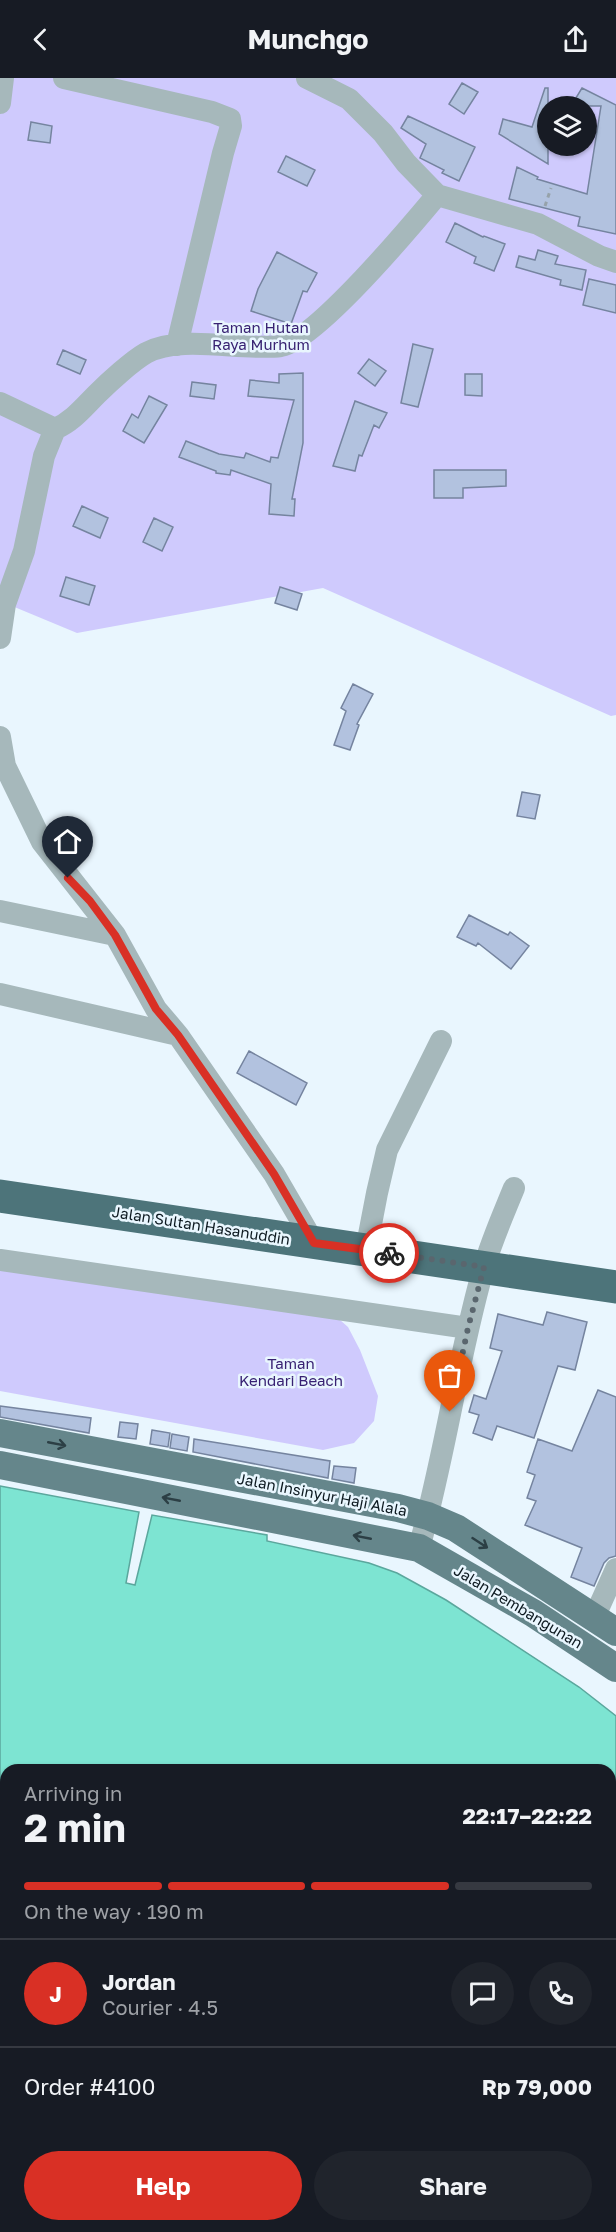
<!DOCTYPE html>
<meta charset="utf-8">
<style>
:root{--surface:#171b24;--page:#20242c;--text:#f1f3f6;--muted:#9ea1a6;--line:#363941;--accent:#d93025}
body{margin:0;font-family:"Golos Text",sans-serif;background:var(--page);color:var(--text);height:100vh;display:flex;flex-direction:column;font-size:22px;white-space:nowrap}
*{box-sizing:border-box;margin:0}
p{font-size:20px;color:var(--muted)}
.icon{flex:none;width:33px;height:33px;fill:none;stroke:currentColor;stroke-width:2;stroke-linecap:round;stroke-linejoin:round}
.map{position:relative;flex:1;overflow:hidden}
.drawer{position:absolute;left:0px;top:1686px;width:616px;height:468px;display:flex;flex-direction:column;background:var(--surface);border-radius:18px 18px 0 0;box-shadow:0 2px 4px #0004}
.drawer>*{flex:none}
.controls{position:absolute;left:537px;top:18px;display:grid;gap:12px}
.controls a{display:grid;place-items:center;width:60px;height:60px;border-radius:50%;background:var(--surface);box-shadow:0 2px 4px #0004;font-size:30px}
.pin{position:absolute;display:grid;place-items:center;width:51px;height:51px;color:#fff;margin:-62px -26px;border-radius:50% 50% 50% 0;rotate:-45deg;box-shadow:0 0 6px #0007}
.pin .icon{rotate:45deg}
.courier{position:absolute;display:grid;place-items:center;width:60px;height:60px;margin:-30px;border:4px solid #d93025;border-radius:50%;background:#fff;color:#222;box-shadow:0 2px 8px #0007}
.headline em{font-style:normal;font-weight:700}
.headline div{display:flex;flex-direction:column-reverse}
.headline{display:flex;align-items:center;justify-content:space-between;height:102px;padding:0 24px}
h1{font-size:39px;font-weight:700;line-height:45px}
.bar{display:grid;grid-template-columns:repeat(4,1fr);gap:9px 6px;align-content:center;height:72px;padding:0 24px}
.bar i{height:8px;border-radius:4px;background:var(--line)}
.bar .active{background:var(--accent)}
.bar p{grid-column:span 4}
.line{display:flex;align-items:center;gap:15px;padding:0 24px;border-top:2px solid var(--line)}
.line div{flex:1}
.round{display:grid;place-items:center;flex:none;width:63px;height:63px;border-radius:32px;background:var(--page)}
.button{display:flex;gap:12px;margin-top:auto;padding:12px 24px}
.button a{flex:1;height:69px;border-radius:36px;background:var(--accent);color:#fff;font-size:24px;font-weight:700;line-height:69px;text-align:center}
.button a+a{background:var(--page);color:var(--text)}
header{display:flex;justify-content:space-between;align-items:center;height:78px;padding:0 24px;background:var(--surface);font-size:27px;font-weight:700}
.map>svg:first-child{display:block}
</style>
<header><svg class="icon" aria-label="back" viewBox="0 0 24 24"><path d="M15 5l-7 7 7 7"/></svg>Munchgo<svg class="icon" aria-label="share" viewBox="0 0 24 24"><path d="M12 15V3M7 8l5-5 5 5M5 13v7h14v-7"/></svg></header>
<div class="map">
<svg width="616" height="2154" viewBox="0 0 616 2154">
<rect width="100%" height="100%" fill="#e9f6fe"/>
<path fill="#cfcafd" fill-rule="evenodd" d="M0 0H616V637L611 638 323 510 77 555 0 523ZM548 28H586V68H548Z
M0 1184 323 1227 348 1249 360 1272 378 1318 374 1343 354 1365 323 1372 0 1313Z"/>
<path fill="#7de4d2" stroke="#5ba79d" stroke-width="1.5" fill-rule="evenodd" d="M0 1408 139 1434 126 1505 135 1507 152 1437 267 1457V1463L369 1485 397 1495 446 1522 579 1609 616 1638V2154H0ZM6 1692H610V2148H6Z"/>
<path fill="#b2c2df" stroke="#75849f" stroke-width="1.5" d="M462 5 478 14 464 36 449 26Z
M545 10H548V86L499 56 503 41 532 49Z
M582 10 616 27V156L578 148 580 139 509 121 517 89 538 99 537 101 587 116 601 28H571Z
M408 38 475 69 459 103 442 95 444 92 420 80 426 66 401 50Z
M31 44 52 48 50 65 28 62Z
M286 78 315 92 307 108 278 94Z
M455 145 483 159 484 158 505 166 494 193 474 185 476 179 446 164Z
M538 172 558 178 555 186 586 192 582 212 560 207 561 202 516 189 519 178 535 182Z
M277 174 317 195 307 214 303 213 291 246 251 233 258 211Z
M589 201 616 207V235L583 227Z
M413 266 433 271 418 329 401 325Z
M63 272 86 282 80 296 57 286Z
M369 281 386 293 375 308 358 295Z
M303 295V365L292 421H295L294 438 269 436 271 406 231 392 230 397 216 395V393L179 379 186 363 219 376 244 380 246 375 270 384 271 379 278 380 294 322 248 318 250 302 279 305V296Z
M465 296H482V318L465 317Z
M192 304 216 307 214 321 190 318Z
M149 318 167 327 144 365 123 353 132 336 138 340Z
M355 323 387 335 379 350 374 347 362 378 359 377 355 393 333 388Z
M434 392H506V408L463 410V420H434Z
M82 428 108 440 100 460 73 448Z
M154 440 173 449 162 473 143 464Z
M66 499 95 508 89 527 60 518Z
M280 509 302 516 297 532 275 525Z
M353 606 373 616 357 646 359 647 350 672 334 667 346 633 341 630Z
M522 714 540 717 535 741 517 738Z
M469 837 508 857 510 854 529 868 511 891 478 865 476 868 457 859Z
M249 973 307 1005 296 1027 237 995Z
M547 1234 587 1244 575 1292 558 1288 534 1360 497 1348 492 1362 473 1355 479 1337 469 1334 474 1317 486 1321 502 1273 490 1270 498 1236 543 1247Z
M598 1312 616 1319V1478L609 1480 604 1485 594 1508 571 1499 582 1470 525 1447 536 1423 527 1420 535 1397 527 1394 538 1361 572 1373Z
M0 1328 91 1340 89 1355 0 1339Z
M120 1344 138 1346 136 1361 118 1359Z
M152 1352 170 1355 168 1369 150 1366Z
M172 1356 189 1359 187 1373 170 1370Z
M194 1361 330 1383 328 1400 193 1374Z
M334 1388 356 1390 354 1405 332 1401Z"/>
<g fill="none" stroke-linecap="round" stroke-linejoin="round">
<path stroke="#96a2aa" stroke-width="3" stroke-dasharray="4.5 4.5" stroke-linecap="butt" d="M545 128 551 110"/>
<path stroke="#a6b8bb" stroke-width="22" d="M64 0 212 34 230 41 231 48 223 75 177 267
M0 25 3 0
M437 117 538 146 599 178 616 184
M0 325 55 351C73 343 83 330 97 316 108 305 132 283 146 275 180 256 242 273 281 268 316 262 412 147 437 117L406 85 383 55 349 21 307 0
M0 560 5 526 24 473 44 378 55 351
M0 659 5 688 42 764 115 857 156 931 178 957 274 1096 314 1165
M0 833 115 857
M0 916 178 957
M366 1172 377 1115 387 1072 441 963
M0 1182 468 1250
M419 1470C445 1378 457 1284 483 1192 491 1164 503 1137 514 1110
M594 1540 616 1491"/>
<path stroke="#65868b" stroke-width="28" d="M0 1355 398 1430 428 1438 456 1450 616 1554
M0 1387 419 1470 533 1535 616 1590"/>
<path stroke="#4d747a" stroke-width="33" d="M0 1118 616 1209"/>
</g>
<defs><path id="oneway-shaft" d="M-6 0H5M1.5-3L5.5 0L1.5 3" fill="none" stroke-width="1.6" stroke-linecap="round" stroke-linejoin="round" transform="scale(1.5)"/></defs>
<g stroke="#2c3f45">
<use href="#oneway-shaft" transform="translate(57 1366) rotate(11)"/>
<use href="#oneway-shaft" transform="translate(171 1421) rotate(-169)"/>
<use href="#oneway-shaft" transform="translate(362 1459) rotate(-169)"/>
<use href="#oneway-shaft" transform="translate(480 1465) rotate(33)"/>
</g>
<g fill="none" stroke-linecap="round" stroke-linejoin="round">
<path stroke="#5a666e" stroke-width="6" stroke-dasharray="0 10.8" d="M389 1175 484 1189 468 1250 450 1334"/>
<path stroke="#d93025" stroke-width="8" d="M68 800 90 823 115 857 156 931 178 957 274 1096 314 1165 389 1175"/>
</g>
<g text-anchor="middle" stroke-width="5" stroke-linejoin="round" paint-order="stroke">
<g font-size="15" fill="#382273" stroke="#e9f6fe">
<text x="261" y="255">Taman Hutan<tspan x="261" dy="17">Raya Murhum</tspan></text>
<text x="291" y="1291">Taman<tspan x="291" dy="17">Kendari Beach</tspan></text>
</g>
<g font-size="15" fill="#0d1920" stroke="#e9f6fe">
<text transform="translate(201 1148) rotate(9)" y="5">Jalan Sultan Hasanuddin</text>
<text transform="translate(322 1417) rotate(11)" y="5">Jalan Insinyur Haji Alala</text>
<text transform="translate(518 1529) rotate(31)" y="5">Jalan Pembangunan</text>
</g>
</g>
</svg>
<div class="controls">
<a><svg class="icon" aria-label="layers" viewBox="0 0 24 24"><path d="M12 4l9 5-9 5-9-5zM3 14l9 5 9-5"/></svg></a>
</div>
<div class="pin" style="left:450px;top:1334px;background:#ea580c"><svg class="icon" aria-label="bag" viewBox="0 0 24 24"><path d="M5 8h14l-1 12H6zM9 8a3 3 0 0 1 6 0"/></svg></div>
<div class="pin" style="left:68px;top:800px;background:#1f2937"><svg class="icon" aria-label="home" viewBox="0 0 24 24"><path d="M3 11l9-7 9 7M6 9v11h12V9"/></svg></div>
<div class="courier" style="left:389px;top:1175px"><svg class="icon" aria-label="bike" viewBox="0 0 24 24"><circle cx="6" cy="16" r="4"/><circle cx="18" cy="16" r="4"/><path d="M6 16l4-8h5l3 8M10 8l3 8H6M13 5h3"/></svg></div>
<section class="drawer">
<div class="headline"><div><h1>2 min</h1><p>Arriving in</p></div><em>22:17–22:22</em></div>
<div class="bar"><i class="active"></i><i class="active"></i><i class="active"></i><i></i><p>On the way · 190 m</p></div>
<div class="line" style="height:108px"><b class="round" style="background:var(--accent);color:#fff">J</b><div><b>Jordan</b><p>Courier · 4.5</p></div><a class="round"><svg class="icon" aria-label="chat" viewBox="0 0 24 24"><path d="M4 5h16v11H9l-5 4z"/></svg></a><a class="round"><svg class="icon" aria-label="phone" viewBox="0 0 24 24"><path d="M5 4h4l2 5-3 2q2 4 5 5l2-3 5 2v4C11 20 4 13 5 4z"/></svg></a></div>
<div class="line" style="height:78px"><div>Order #4100</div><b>Rp 79,000</b></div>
<div class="button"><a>Help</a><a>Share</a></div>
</section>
</div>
